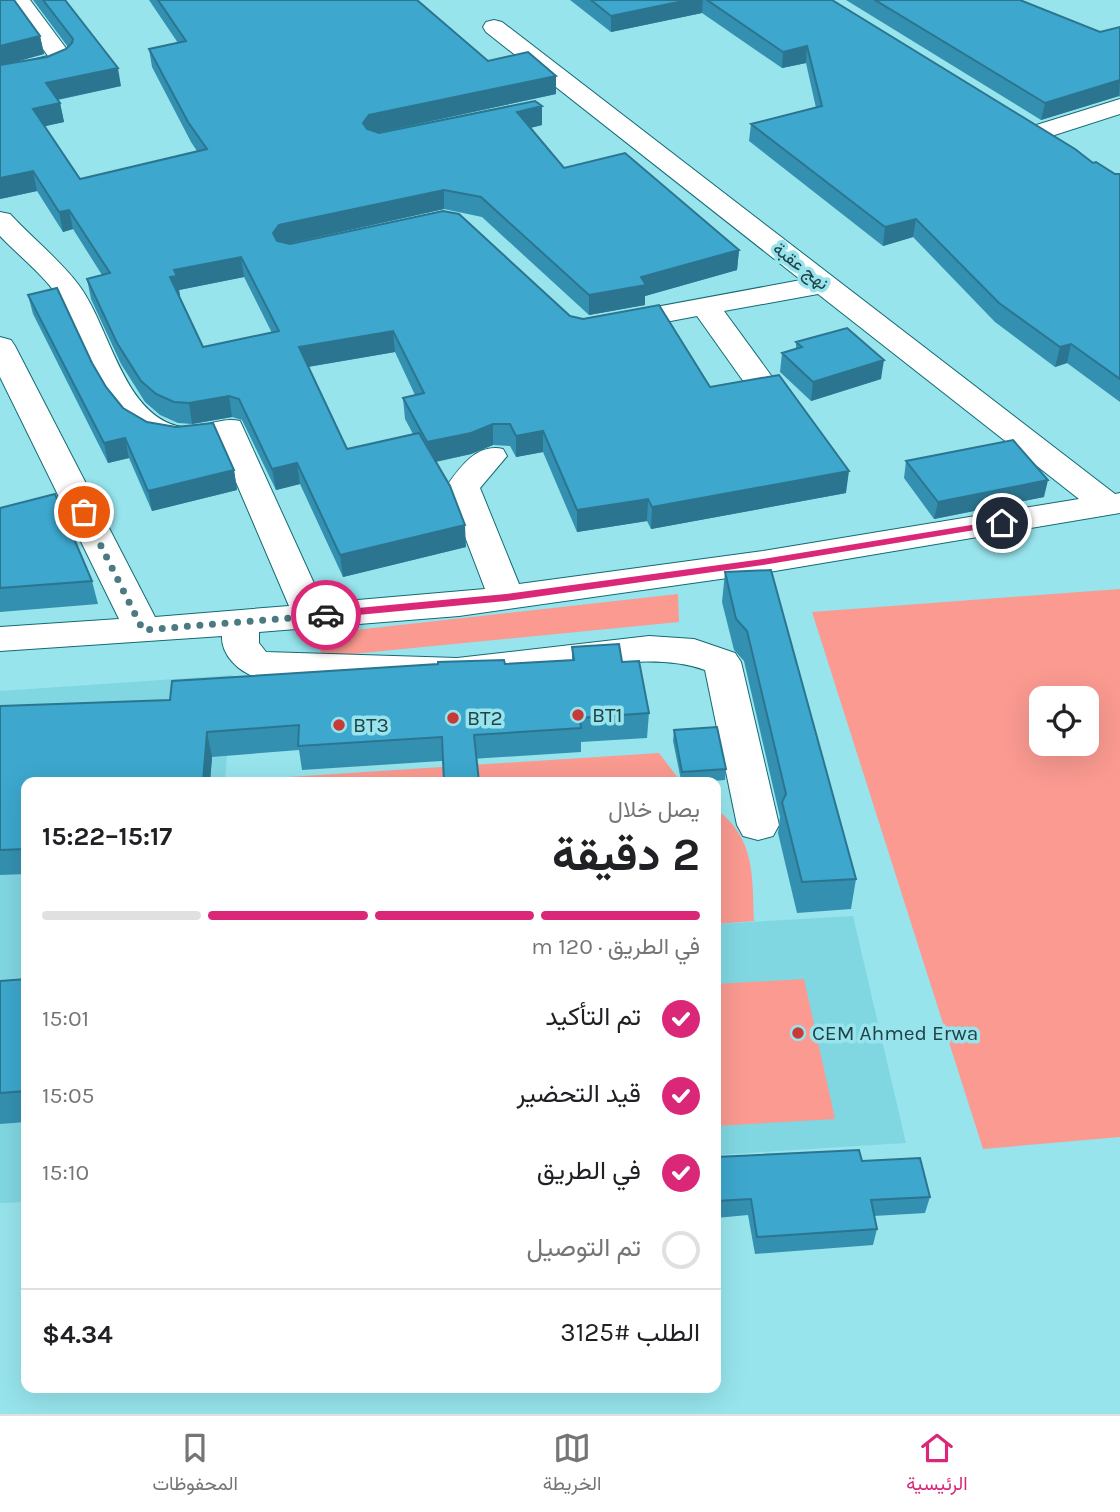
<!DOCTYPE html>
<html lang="ar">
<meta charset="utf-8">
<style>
:root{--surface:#fff;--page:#f6f6f6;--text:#202124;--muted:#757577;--line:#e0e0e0;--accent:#db2777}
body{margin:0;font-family:Karla,Vazirmatn,sans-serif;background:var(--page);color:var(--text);direction:rtl;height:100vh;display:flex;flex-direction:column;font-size:26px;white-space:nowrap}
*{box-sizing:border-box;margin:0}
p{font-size:23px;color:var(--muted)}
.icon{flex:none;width:38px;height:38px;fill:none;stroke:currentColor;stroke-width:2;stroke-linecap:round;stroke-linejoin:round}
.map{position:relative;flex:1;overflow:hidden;direction:ltr}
.drawer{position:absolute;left:21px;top:777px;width:700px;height:616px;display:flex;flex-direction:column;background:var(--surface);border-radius:14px;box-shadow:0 7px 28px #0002;direction:rtl}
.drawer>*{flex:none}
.controls{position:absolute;left:1029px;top:686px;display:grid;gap:14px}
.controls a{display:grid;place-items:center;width:70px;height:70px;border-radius:14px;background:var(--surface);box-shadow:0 7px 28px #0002;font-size:35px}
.pin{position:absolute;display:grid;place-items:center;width:60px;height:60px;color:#fff;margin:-30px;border:4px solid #fff;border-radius:50%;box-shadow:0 2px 7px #0007}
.courier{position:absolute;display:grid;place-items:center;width:70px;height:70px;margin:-35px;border:5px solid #db2777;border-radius:50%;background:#fff;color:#222;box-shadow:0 2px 9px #0007}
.head em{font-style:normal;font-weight:700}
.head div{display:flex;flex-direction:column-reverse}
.head{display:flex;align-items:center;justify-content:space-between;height:119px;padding:0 21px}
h1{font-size:46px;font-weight:700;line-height:52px}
.bar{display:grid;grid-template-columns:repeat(4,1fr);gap:10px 7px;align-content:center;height:84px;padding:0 21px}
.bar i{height:9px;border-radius:5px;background:var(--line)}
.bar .selected{background:var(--accent)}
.bar p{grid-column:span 4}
.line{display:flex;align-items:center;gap:18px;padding:0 21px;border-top:2px solid var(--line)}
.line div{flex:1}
ol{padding:0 21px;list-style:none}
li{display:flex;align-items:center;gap:21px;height:77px}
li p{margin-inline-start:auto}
li .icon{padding:7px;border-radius:50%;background:var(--accent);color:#fff;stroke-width:4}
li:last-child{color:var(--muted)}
li i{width:38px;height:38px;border:4px solid var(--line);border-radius:50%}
.tab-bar{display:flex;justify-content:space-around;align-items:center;height:98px;border-top:2px solid var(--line);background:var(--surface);font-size:19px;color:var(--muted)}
.tab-bar a{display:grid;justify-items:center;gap:4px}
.tab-bar .selected{color:var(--accent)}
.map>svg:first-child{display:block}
</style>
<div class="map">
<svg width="1120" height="1414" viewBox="0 0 1120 1414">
<rect width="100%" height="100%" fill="#97e4ed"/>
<path fill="#80d7e2" d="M233 675 225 782H26V1202L0 1203V691Z
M853 916 906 1143 716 1155V924Z"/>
<path fill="#fa9a91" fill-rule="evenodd" d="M1120 589V1137L983 1149 812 612ZM1041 698H1087V744H1041Z
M678 594 679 622 321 657 319 634Z
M659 753 681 782H225V781Z
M716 809C756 839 752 876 754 921L716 924Z
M804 979 835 1119 716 1126V984Z"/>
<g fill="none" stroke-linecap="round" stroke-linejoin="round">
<defs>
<path id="minor" d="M8 0H30L74 59C61 77 21 78 0 82V68L48 56Z
M494 20 502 22 1115 494 1120 493V513L763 573 459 616 259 632V643L266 652 457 658 649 636 694 639 735 653 741 662 779 825 773 836 758 840 743 836 737 825 705 670C636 645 529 683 455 684 389 684 322 679 256 677 239 672 221 655 222 636L0 651V627L119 619 0 377V337L11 340 15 346 155 617 289 606 218 440C105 468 102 368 59 298 44 275 19 256 0 236V212L10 214C32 238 58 258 78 284 109 324 122 412 177 426 198 432 219 416 240 421L323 603 485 589 446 487C460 467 477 443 503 449L507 456 480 488 519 584 763 551 1079 499 818 294 724 311 778 385 773 392 762 394 751 392 697 316 613 332 602 329 598 323 602 317 801 280 486 32 483 27 486 22Z
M1120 99V114L1039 140 1030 137 1026 132 1030 127Z"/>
</defs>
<use href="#minor" stroke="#146a73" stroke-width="2"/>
<use href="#minor" fill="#fff" fill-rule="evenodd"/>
</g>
<path fill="#3490b0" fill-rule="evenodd" d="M0 0 40 36 44 54 12 63 47 57 66 49 68 47 33 0H65L121 86 58 100 60 103 64 122 45 126 80 179 197 151 191 142 152 67 149 49 178 43 149 0H417L488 61 556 76V94L378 133 542 125 530 128 564 168 739 250 737 270 645 296V305L589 315 482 217 444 209 288 244 570 316 710 387 846 493 651 529 647 521 577 532 543 452 516 457 510 446 493 445 471 454 436 462 466 547 343 577 300 484 276 490 242 420 232 417 192 424 178 423 160 415 145 402 121 364 91 299 87 279 102 275 73 229 63 232 37 191 0 199ZM244 277 272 333 203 347 179 297 180 296 179 290ZM395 352 415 395 403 398 405 419 413 434 347 449 308 367Z
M570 0H832L1093 163 1115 174H1120V402L1067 363 1055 367 995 322 913 237 883 246 749 141 751 124 816 108 806 63 782 68 702 13 611 32Z
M846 0H1020L1100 32 1120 27V97L1119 96 1041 120Z
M28 295 92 363 106 387 123 408 234 470 237 490 152 511 129 458 108 463 33 314Z
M796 342 881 379 811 401 780 372 782 353 796 349Z
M906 461 1044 497 934 519 904 478Z
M0 508 92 581 98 604 0 612Z
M725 572 856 879 851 909 797 913 778 833 780 817 744 661 734 650 722 602Z
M572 647 622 662 649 713 647 738 581 742V752L302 770 299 750 212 757 210 782H26V874L0 875V706L170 700 505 664 572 660Z
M674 730 726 769 725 780 700 782 681 780 673 741Z
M26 979V1122L0 1124V981Z
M716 1157 862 1161 930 1197 925 1213 874 1216 877 1229 873 1245 755 1254 748 1215 716 1218Z"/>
<path fill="#2b7590" d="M688 0H703L702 13 611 32V16Z
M40 36 44 54 0 66V46Z
M807 46 806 63 782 68 783 52Z
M118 68 121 86 50 101 46 83Z
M556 76V94L370 134 363 123 369 115Z
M1120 80 1119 96 1041 120 1045 103Z
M60 103 64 122 37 128 33 109Z
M542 106V125L517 131V112Z
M33 171 37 191 0 199V178Z
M444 190V209L281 245 276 253 273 233 279 225Z
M69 210 73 229 63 232 59 212Z
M916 219 913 237 883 246 885 227Z
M739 250 737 270 645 296V305L589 315V295L641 277Z
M241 257 244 277 179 290 180 296 174 298 170 277 174 270Z
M393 331 395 352 301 368 299 347Z
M1071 344 1067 363 1055 367 1060 347Z
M884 360 881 379 811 401 813 382Z
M229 396 232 417 192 424 189 403Z
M493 424V445L471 454 429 463 427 442Z
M543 431V452L516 457V436Z
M125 438 129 458 108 463 104 443Z
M297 463 300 484 276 490 272 469Z
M234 470 237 490 152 511 148 491Z
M849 471 846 493 651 529 652 507Z
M1048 480 1044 497 934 519 938 502Z
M648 499 647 521 577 532V510Z
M465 525 466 547 343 577 340 555Z
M207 732 212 757 210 782H203Z"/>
<path fill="#3da7cd" stroke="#2b7590" stroke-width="2" fill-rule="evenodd" d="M0 0H14L40 36 0 46Z
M43 0H65L118 68 46 83 60 103 33 109 80 179 207 149 188 122 149 49 186 41 158 0H417L488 61 528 52 556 76 369 115 363 123 367 129 379 133 535 101 542 106 517 112 564 168 625 153 739 250 641 277 646 285 589 295 481 197 444 190 279 225 273 233 277 241 290 244 443 211 459 214 570 316 583 319 659 305 710 387 779 375 849 471 652 507 648 499 577 510 543 431 516 436 510 424H493L471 433 427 442 403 398 424 393 393 331 299 347 347 449 419 433 450 486 465 525 340 555 297 463 272 469 239 399 229 396 189 403 174 402 156 394 141 381 117 343 87 279 110 273 69 210 59 212 33 171 0 178V65L47 57 66 49 72 43 73 39ZM241 257 279 331 203 347 170 277 177 276 174 270Z
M591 0H688L611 16Z
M707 0H832L1075 149 1093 163 1096 162 1115 174H1120V379L1071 344 1060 347 999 303 916 219 885 227 751 124 822 106 807 46 783 52Z
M875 0H1020L1100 32 1120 27V80L1045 103Z
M57 288 92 363 106 387 123 408 147 422 176 427 213 423 234 470 148 491 125 438 104 443 28 295Z
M847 328 884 360 813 382 782 353 802 347 796 342Z
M1013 440 1048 480 938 502 906 461Z
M55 494 92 581 0 588V508Z
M771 570 856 879 802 882 782 802 786 794 747 631 736 619 725 572Z
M619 644 622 662 639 661 649 713 580 718 581 728 474 735 479 782H444L442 737 298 746 299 725 207 732 203 782H26V849L0 850V706L170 700 172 681 438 664V662L504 660 505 664 574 660 572 647Z
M717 727 726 769 682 772 674 730Z
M699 779 700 782H650Z
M26 979V1091L0 1093V981Z
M859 1150 862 1161 920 1158 930 1197 871 1200 877 1229 757 1237 751 1199 716 1201V1157Z"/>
<path fill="#db2777" d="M1002 520 1007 523 1005 525 763 565 506 601 326 618 321 615 326 611 506 594 763 559Z"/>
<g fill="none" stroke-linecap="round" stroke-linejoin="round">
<path stroke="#4b7b80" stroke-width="7" stroke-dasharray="0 12.6" d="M84 512 143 630 326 615"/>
</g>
<g fill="#c83a37" stroke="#97e4ed" stroke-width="2.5">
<circle cx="578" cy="715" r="7"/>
<circle cx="453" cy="718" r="7"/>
<circle cx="339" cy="725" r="7"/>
<circle cx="798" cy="1033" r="7"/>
</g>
<g text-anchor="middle" stroke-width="7" stroke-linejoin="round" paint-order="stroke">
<g font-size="18" fill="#224246" stroke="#97e4ed">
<text transform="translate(801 266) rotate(38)" y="6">نهج عقبة</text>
</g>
<g font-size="21" fill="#224246" stroke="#97e4ed" text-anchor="start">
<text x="592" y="722">BT1</text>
<text x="467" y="725">BT2</text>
<text x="353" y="732">BT3</text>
<text x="812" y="1040">CEM Ahmed Erwa</text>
</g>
</g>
</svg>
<div class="controls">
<a><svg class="icon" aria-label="locate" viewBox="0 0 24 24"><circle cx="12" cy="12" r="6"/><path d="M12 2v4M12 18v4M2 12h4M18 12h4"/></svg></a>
</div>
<div class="pin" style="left:84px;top:512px;background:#ea580c"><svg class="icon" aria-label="bag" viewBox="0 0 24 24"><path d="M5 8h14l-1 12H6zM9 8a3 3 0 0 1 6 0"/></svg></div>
<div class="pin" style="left:1002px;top:523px;background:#1f2937"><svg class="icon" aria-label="home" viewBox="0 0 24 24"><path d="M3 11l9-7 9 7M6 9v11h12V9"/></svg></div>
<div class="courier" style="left:326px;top:615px"><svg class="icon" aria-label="car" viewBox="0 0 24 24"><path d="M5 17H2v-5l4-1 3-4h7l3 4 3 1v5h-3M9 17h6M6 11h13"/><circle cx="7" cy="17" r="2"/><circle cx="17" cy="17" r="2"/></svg></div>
<section class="drawer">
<div class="head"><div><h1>2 دقيقة</h1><p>يصل خلال</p></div><em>15:17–15:22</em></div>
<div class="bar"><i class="selected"></i><i class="selected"></i><i class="selected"></i><i></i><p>في الطريق · 120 m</p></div>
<ol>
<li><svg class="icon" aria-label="check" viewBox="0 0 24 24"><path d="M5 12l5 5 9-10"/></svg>تم التأكيد<p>15:01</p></li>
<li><svg class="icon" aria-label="check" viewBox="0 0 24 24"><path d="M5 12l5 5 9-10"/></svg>قيد التحضير<p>15:05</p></li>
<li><svg class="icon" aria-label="check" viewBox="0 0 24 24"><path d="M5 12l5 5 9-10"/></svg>في الطريق<p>15:10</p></li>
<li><i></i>تم التوصيل</li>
</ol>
<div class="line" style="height:91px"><div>الطلب #3125</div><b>$4.34</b></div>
</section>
</div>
<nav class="tab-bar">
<a class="selected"><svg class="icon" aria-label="home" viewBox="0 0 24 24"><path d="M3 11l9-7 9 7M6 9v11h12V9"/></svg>الرئيسية</a>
<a><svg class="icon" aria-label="map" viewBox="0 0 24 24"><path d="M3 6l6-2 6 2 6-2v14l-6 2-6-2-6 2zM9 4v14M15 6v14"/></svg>الخريطة</a>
<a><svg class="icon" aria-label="saved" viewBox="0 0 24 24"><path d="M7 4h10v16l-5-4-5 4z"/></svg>المحفوظات</a>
</nav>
